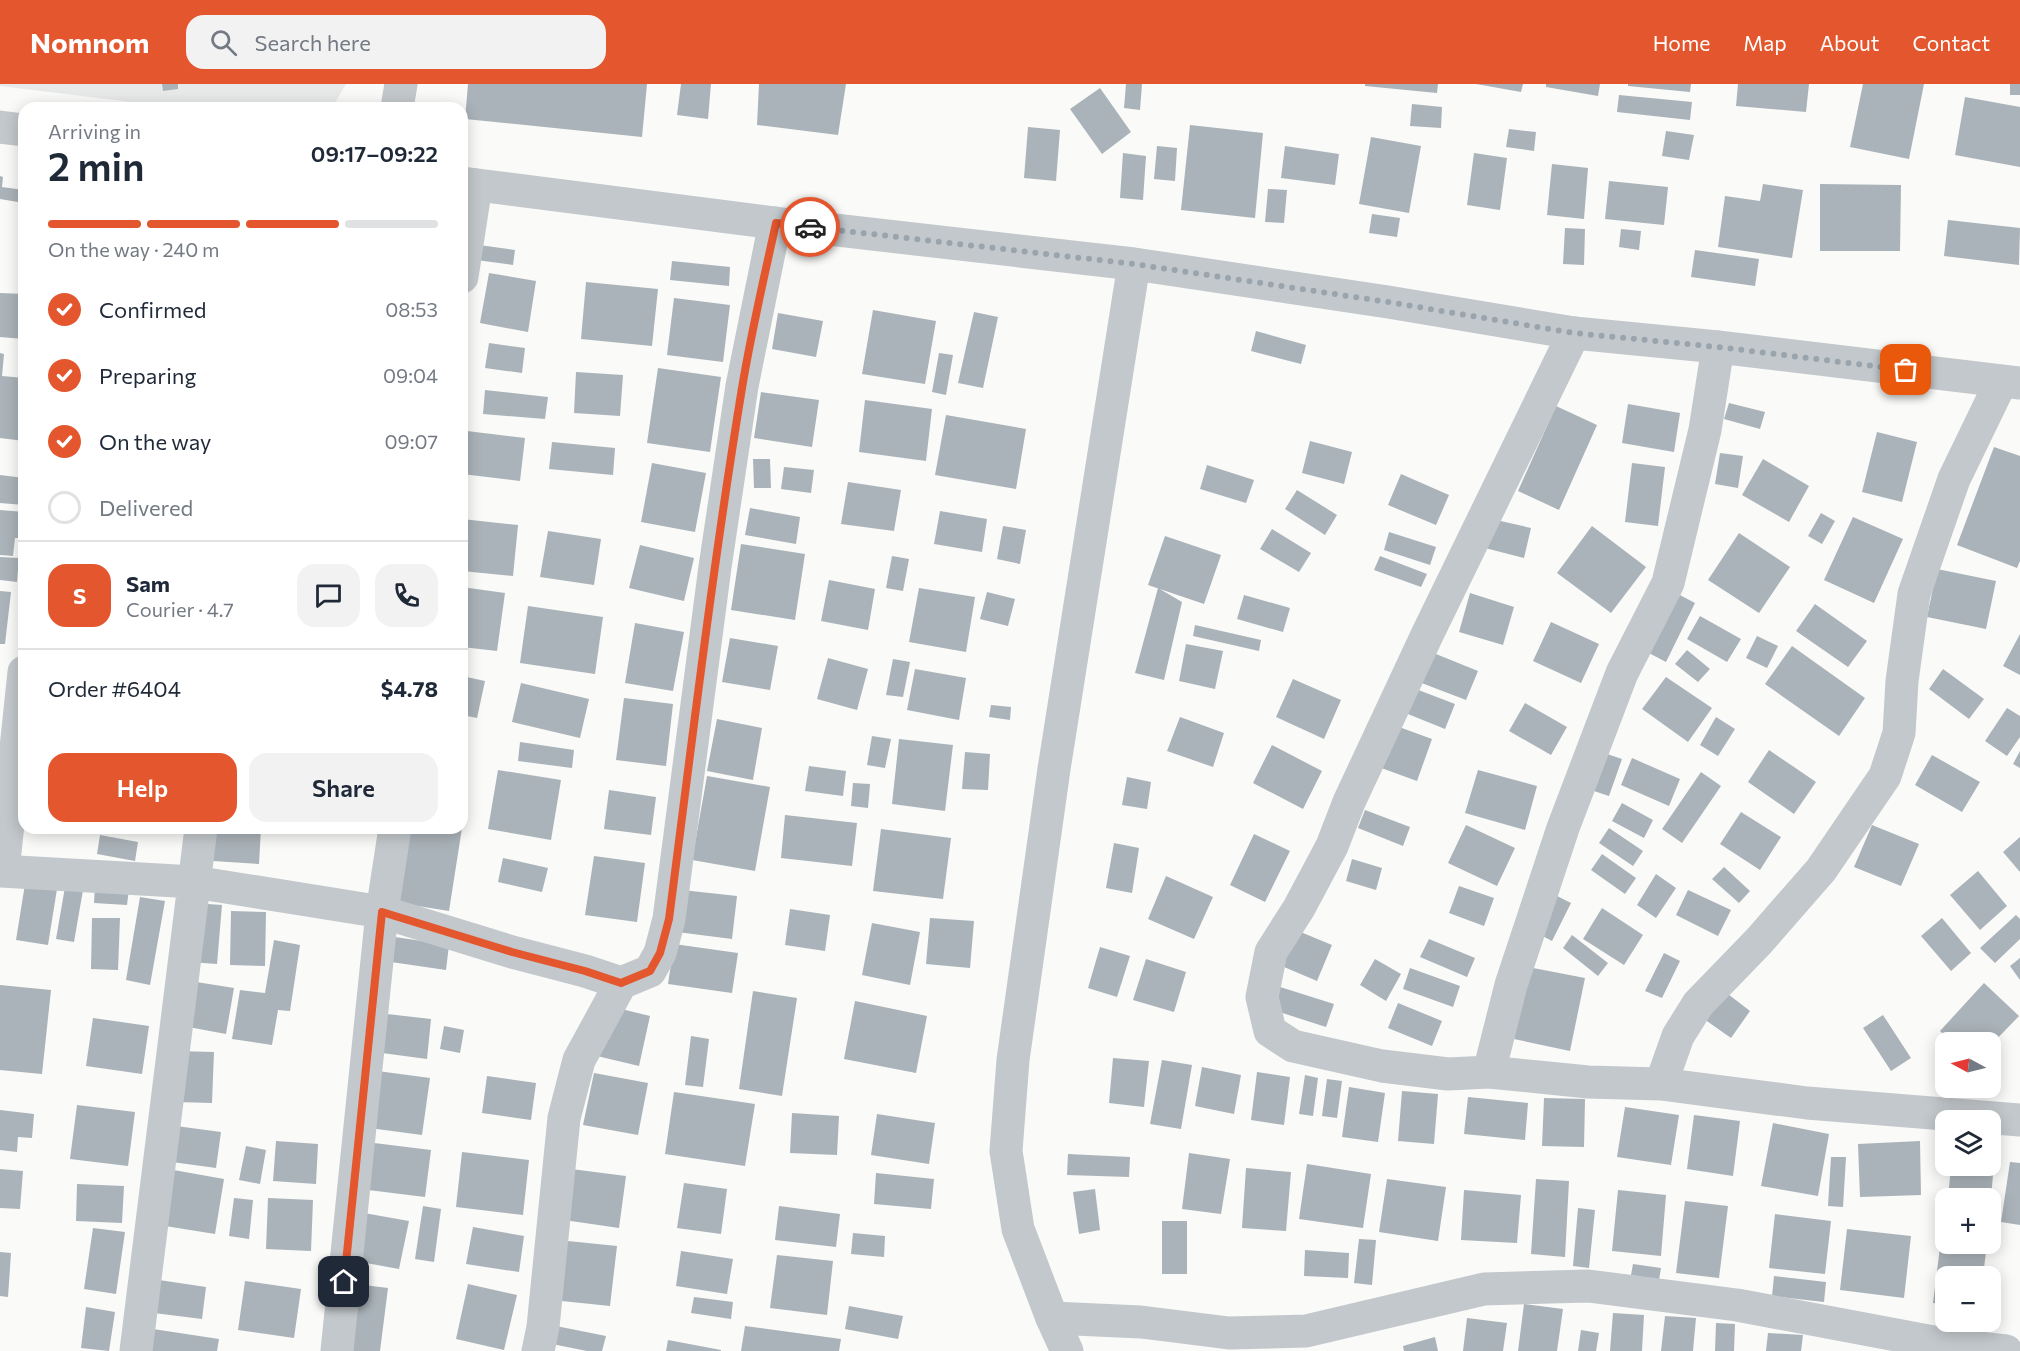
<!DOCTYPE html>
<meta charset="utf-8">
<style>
:root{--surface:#fff;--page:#f2f2f3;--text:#1f2937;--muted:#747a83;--line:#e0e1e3;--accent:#e4572e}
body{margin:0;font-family:Commissioner,sans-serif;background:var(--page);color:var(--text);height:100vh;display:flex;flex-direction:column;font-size:22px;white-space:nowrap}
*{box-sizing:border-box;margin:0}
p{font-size:20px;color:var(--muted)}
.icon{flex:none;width:33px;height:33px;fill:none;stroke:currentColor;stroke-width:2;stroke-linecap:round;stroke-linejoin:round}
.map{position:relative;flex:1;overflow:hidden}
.details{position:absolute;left:18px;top:18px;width:450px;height:732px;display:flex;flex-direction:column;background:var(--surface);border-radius:18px;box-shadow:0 3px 15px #0003}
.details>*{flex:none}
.needle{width:39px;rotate:277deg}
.buttons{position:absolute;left:1935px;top:948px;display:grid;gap:12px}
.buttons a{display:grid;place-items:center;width:66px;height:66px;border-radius:12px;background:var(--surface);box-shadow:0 3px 15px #0003;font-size:30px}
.pin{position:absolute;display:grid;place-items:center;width:51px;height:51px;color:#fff;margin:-26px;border-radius:12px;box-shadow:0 3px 9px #0006}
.courier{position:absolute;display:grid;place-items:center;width:60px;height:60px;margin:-30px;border:4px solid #e4572e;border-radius:50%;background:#fff;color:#222;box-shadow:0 2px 8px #0007}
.overview em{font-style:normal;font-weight:600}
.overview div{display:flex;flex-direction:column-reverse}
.overview{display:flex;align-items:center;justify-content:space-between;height:102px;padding:0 30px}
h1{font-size:39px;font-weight:600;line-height:45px}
.bar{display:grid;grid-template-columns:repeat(4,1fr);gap:9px 6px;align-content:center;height:72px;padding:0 30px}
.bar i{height:8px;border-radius:4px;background:var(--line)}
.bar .selected{background:var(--accent)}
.bar p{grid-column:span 4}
.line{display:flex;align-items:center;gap:15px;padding:0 30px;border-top:2px solid var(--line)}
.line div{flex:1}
.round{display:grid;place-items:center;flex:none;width:63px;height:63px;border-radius:18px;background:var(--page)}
ol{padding:0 30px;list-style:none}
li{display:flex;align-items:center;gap:18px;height:66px}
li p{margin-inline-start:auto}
li .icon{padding:6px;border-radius:50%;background:var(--accent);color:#fff;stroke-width:4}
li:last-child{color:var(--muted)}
li i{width:33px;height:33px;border:3px solid var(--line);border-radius:50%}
.cta{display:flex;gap:12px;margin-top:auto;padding:12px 30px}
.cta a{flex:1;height:69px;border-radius:18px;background:var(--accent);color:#fff;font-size:24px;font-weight:600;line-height:69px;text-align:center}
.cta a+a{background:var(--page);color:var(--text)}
header{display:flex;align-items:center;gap:36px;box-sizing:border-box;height:84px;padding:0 30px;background:var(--accent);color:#fff}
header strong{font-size:28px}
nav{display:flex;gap:33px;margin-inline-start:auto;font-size:21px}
.search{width:420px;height:54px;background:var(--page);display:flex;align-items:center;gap:15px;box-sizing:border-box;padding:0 21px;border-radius:18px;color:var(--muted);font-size:22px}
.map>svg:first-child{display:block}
</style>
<header>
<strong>Nomnom</strong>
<div class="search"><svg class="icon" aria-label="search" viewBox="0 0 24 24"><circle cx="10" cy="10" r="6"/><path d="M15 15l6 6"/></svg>Search here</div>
<nav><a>Home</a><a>Map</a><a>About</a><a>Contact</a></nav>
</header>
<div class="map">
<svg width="2020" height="1267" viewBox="0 0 2020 1267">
<rect width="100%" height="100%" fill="#fafaf8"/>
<path fill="#e8e9e9" d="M0 0H346L332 24H180L0 2Z"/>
<path fill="#aab3b9" d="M162 0H178V5L163 7Z
M468 0H647L642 53 465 35Z
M681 0H711L708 35 677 31Z
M759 0H846L838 51 757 41Z
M1126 0H1142L1140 26 1124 24Z
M1365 0H1438L1437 9 1365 2Z
M1476 0H1523L1521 8Z
M1546 0H1600L1598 12 1546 3Z
M1628 0H1691L1690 8 1628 2Z
M1738 0H1809L1806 28 1736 22Z
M1863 0H1924L1909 75 1850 63Z
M2010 0H2020V11H2010Z
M1100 4 1131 48 1102 70 1070 25Z
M1619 11 1692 18 1690 36 1617 28Z
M1965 13 2020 23V83L1955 71Z
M1412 20 1442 23 1441 44 1410 42Z
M1190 41 1263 49 1255 134 1181 126Z
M1028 43 1060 46 1056 97 1024 94Z
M1509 45 1536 48 1534 67 1506 63Z
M1666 47 1694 51 1689 76 1662 72Z
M1371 53 1421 62 1409 129 1359 120Z
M1157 62 1177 64 1175 97 1154 95Z
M1285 62 1339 70 1335 101 1281 94Z
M1123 69 1146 72 1143 116 1120 114Z
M1474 69 1507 74 1500 126 1467 121Z
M1552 80 1588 84 1584 135 1547 131Z
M0 92 3 93 2 103 24 106V119L0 115Z
M1609 97 1668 103 1664 141 1605 135Z
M1763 100 1803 106 1792 174 1718 163 1725 112 1760 117Z
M1820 100 1901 101 1900 167H1820Z
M1268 105 1287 106 1284 139 1265 138Z
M1372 130 1400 134 1397 153 1369 149Z
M1948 136 2020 144 2019 181 1944 172Z
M1565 144 1585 145 1584 181 1563 180Z
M1621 145 1641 147 1639 166 1619 163Z
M472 160 515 166 513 181 469 175Z
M1695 166 1759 175 1755 202 1691 193Z
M672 177 730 183 729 202 670 196Z
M489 189 536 197 528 248 480 239Z
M586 198 658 205 652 262 581 255Z
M0 209 24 210V255L0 253Z
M674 214 730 221 723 278 667 271Z
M873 226 936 237 925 300 862 290Z
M974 228 998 233 983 304 958 299Z
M778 229 823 237 816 273 772 265Z
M1256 247 1306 261 1301 280 1251 267Z
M489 259 525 264 522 289 485 284Z
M0 269 4 270 2 292 24 294V357L0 354Z
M939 269 953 271 946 311 932 308Z
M658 284 721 293 710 368 647 359Z
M576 288 623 291 620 332 574 329Z
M485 306 548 313 545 335 483 330Z
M761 308 819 316 812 363 754 354Z
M865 316 932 325 926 377 859 368Z
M1729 319 1765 328 1760 345 1724 335Z
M1628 320 1680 329 1674 368 1622 359Z
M1556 322 1597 341 1559 426 1518 407Z
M946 331 1026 345 1016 405 935 391Z
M467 347 525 354 520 397 462 390Z
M1877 348 1917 358 1902 418 1862 408Z
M1310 357 1352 368 1344 400 1302 389Z
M552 358 615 364 613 391 549 385Z
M1994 363 2020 372V477L2017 484 1957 461Z
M1720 369 1743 372 1738 404 1715 400Z
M753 375H770L771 404H754Z
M1763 375 1809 402 1789 438 1742 411Z
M652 379 706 389 695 448 641 438Z
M1632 379 1665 383 1658 442 1625 438Z
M1207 381 1254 396 1246 419 1200 405Z
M784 383 814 386 811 409 781 405Z
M1401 390 1449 411 1436 441 1388 421Z
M0 391 24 394V421L0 419Z
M848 398 901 406 894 447 841 440Z
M1297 406 1337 431 1325 451 1285 425Z
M750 424 800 433 796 460 745 451Z
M0 426 24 428V454H15L13 472 0 471Z
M940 427 987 435 982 468 934 460Z
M1821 429 1835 437 1822 460 1808 452Z
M1853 433 1903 455 1874 519 1824 496Z
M462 435 518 441 513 492 462 487Z
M1492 435 1531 444 1524 474 1485 464Z
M1003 442 1026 446 1020 480 997 475Z
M1592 442 1646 483 1611 529 1557 489Z
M1272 445 1311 469 1299 488 1260 465Z
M548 447 601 455 594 501 540 493Z
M1389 448 1436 463 1430 481 1384 466Z
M1739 449 1790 483 1759 529 1708 496Z
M1165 452 1221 471 1204 520 1148 501Z
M741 460 805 470 795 536 731 526Z
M640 461 694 474 684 517 629 504Z
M892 472 909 475 903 507 886 504Z
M1380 472 1427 490 1421 503 1374 486Z
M0 473 19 474 17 498 0 496Z
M1937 485 1996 497 1986 545 1927 533Z
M829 496 875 505 868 546 821 537Z
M462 503 505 509 497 567 462 563Z
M919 504 975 513 966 568 909 558Z
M1158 504 1182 518 1164 596 1135 589Z
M0 507 11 508 5 560H0Z
M987 508 1015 515 1008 542 980 535Z
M1470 509 1514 523 1503 561 1459 548Z
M1676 509 1695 519 1666 578 1647 568Z
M1244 511 1290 524 1283 548 1237 535Z
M1815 520 1867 557 1848 583 1796 547Z
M528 522 603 533 595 590 520 579Z
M1700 532 1741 555 1727 578 1687 555Z
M1551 538 1599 560 1581 599 1533 577Z
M635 539 684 548 673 607 625 599Z
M1195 541 1261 556 1259 567 1193 552Z
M2020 550V591L2003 582Z
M1757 552 1778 562 1767 584 1746 574Z
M730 554 778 562 770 606 722 598Z
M1186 560 1223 567 1215 605 1179 597Z
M1792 562 1865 614 1839 652 1765 600Z
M1687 566 1710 585 1698 598 1675 580Z
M1431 568 1478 587 1466 616 1419 598Z
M828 574 868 585 857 626 817 615Z
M893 575 910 578 903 613 886 611Z
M915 585 966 594 959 636 907 626Z
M1943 585 1984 615 1969 635 1929 605Z
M462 592 485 597 477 634 462 631Z
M1666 593 1712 624 1688 658 1642 625Z
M1293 595 1341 616 1324 655 1276 633Z
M521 599 589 615 580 654 512 638Z
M1408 602 1455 620 1445 645 1398 626Z
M624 614 673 620 666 682 616 676Z
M1525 619 1567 643 1551 671 1509 647Z
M991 621 1011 623 1010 636 989 633Z
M2007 624 2020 632V653L2007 672 1985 657Z
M1180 633 1224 649 1213 683 1167 667Z
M1716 633 1735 645 1718 672 1700 661Z
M717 635 762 644 753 696 707 687Z
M1388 639 1432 655 1417 697 1373 681Z
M872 652 891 655 885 684 867 681Z
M899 655 953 661 945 727 892 720Z
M520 658 574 666 572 684 518 677Z
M1272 661 1322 687 1303 725 1253 699Z
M1769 666 1816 698 1794 730 1748 698Z
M2020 667V684L2013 680Z
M965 668 990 670 988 706 962 705Z
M1604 669 1622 675 1609 712 1591 706Z
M1932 671 1980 698 1962 728 1915 701Z
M1632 674 1680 695 1669 722 1621 701Z
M809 682 846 687 843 712 805 707Z
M498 686 561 696 551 756 488 745Z
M1478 686 1537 702 1525 746 1465 729Z
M1701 688 1721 702 1682 759 1662 745Z
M707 692 770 703 755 787 692 776Z
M1127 693 1151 698 1147 725 1122 721Z
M853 699 870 700 868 724 851 722Z
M609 706 656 713 651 751 604 745Z
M1622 719 1653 736 1644 754 1612 737Z
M1365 726 1410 743 1403 762 1358 744Z
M1741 728 1781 753 1760 786 1720 760Z
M785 731 857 739 852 782 781 774Z
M1466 741 1515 764 1497 802 1448 779Z
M1872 741 1919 760 1901 802 1854 783Z
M215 744H261L259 780 213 777Z
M404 744H462L449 827 393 818Z
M1609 744 1643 767 1633 782 1599 759Z
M881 745 951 754 943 815 873 807Z
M1254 750 1290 767 1265 818 1230 801Z
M100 751 138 758 135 777 97 770Z
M2020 753V788L2003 768Z
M1114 759 1139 764 1132 809 1106 804Z
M1602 770 1636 794 1625 810 1591 786Z
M594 772 645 779 637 838 585 831Z
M503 774 548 784 542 808 498 798Z
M1352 775 1382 784 1376 806 1346 797Z
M1724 783 1750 807 1739 819 1712 795Z
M1978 787 2007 822 1980 846 1950 811Z
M1656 790 1676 804 1656 834 1637 821Z
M1166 792 1213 813 1194 855 1148 835Z
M25 800 57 805 48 861 16 856Z
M95 802 129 805 127 821 94 819Z
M1459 802 1494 814 1484 842 1449 829Z
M65 803 83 806 74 858 56 855Z
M682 806 737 812 732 855 677 848Z
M1688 806 1731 826 1718 852 1676 831Z
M1553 810 1571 819 1552 857 1535 848Z
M140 813 165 817 150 901 126 896Z
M194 819 222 821 217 880 189 878Z
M1602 824 1643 851 1624 881 1583 855Z
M790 825 830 831 825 867 785 861Z
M231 827 266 828 265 882 230 881Z
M2016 831 2020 835V855L1995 879 1980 864Z
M92 834H120L118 886 91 885Z
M930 834 974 837 970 884 926 880Z
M1942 834 1971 869 1951 887 1921 852Z
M872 839 920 848 910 901 862 891Z
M1291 844 1332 861 1317 897 1277 880Z
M1572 851 1608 879 1598 892 1563 864Z
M395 853 449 861 446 886 391 878Z
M1429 855 1475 874 1467 893 1420 873Z
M274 856 300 861 290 927 278 926 272 961 232 955 240 906 265 909Z
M674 860 738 869 732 909 668 900Z
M1100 863 1130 872 1117 913 1088 904Z
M1664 869 1680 877 1662 914 1645 907Z
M2020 874V896L2010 882Z
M1146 875 1186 888 1174 928 1133 916Z
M1375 875 1401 890 1386 917 1360 901Z
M1528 883 1585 894 1570 967 1514 955Z
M1410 884 1460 902 1453 923 1403 905Z
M190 897 234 904 226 950 183 942Z
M1984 899 2019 932 1990 962V958H1952L1940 947Z
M1715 900 1750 927 1731 954 1694 928Z
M0 901 51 906 42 990 0 986Z
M1277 902 1334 920 1326 943 1270 925Z
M753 907 797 914 782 1012 739 1005Z
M855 917 927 932 916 989 844 975Z
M1398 919 1442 937 1432 962 1388 944Z
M609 922 650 932 639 982 597 972Z
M387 930 431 935 427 975 382 969Z
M1883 931 1911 974 1891 987 1863 944Z
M93 934 149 942 142 990 86 982Z
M444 942 464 946 460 969 440 965Z
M691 952 709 955 703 1003 685 1001Z
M177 967 214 968 212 1019 175 1018Z
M1113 974 1149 977 1144 1023 1109 1019Z
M1162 976 1192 981 1181 1045 1150 1040Z
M1202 983 1241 991 1234 1030 1195 1022Z
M370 986 430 994 422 1051 362 1043Z
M1257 988 1290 993 1284 1041 1251 1036Z
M594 989 648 999 638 1051 583 1041Z
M1305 991 1318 994 1313 1032 1299 1030Z
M487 992 536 999 531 1036 482 1029Z
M1327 995 1342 997 1337 1034 1322 1032Z
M1349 1003 1385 1009 1378 1058 1342 1053Z
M1402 1007 1438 1010 1434 1060 1398 1057Z
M674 1008 755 1020 745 1082 665 1070Z
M1468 1013 1528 1019 1525 1056 1464 1050Z
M1544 1014 1585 1015 1584 1063 1542 1062Z
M77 1021 135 1028 128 1082 70 1075Z
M1625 1023 1679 1031 1671 1081 1617 1073Z
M0 1026 34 1030 32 1054 18 1053 17 1068 0 1066Z
M792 1029 839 1032 837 1071 790 1069Z
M877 1030 935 1039 929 1080 871 1071Z
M1694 1031 1740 1037 1733 1092 1687 1085Z
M1773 1039 1829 1050 1818 1112 1761 1102Z
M176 1042 221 1048 216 1084 172 1078Z
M276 1057 318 1060 316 1100 273 1097Z
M1920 1057 1921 1111 1860 1113 1858 1060Z
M366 1058 431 1066 425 1113 360 1105Z
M246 1062 266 1066 260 1100 239 1096Z
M462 1068 529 1076 523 1131 456 1123Z
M1189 1069 1230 1075 1221 1130 1182 1125Z
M1068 1070 1130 1073 1129 1093 1067 1091Z
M1831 1073H1846L1843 1123 1828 1122Z
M1990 1078 1994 1079 1991 1114H1948L1951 1082H1990Z
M2010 1078 2020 1079V1141L2001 1138Z
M1307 1080 1371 1090 1363 1144 1299 1135Z
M1246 1084 1291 1088 1286 1147 1242 1144Z
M0 1085 23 1087 20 1125 0 1124Z
M168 1085 224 1095 215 1150 159 1141Z
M571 1085 626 1092 619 1144 564 1136Z
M876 1089 934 1095 931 1125 874 1120Z
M1387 1095 1446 1103 1438 1157 1379 1148Z
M1536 1095 1569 1097 1565 1173 1531 1170Z
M684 1099 727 1105 721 1150 677 1144Z
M77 1100 124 1102 122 1139 76 1137Z
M1095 1105 1100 1146 1079 1150 1073 1108Z
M1464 1106 1521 1111 1517 1159 1461 1156Z
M1618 1106 1666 1111 1661 1172 1612 1167Z
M234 1114 253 1116 249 1155 229 1152Z
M268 1114 313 1116 311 1167 266 1165Z
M1685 1117 1728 1122 1719 1194 1676 1189Z
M423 1122 441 1125 434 1178 415 1175Z
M779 1122 840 1130 836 1163 775 1156Z
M1578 1124 1595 1126 1589 1184 1573 1182Z
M364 1129 409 1137 399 1185 355 1177Z
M1775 1130 1831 1137 1825 1190 1769 1184Z
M1162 1137H1187V1190H1162Z
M473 1143 524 1152 519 1188 466 1180Z
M93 1144 125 1148 116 1210 84 1205Z
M1847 1145 1911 1152 1904 1214 1840 1206Z
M853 1149 885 1152 884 1173 851 1170Z
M1359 1155 1376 1156 1372 1201 1354 1199Z
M558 1156 617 1162 610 1222 552 1216Z
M1940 1163 1986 1168 1983 1192H1946V1221L1933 1219Z
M1305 1166 1349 1169 1348 1194 1304 1192Z
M681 1167 733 1175 727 1210 676 1202Z
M0 1168 11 1169 8 1213 0 1212Z
M777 1171 833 1177 827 1231 770 1224Z
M1633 1180 1661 1184 1659 1196 1631 1191Z
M1774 1192 1826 1198 1824 1218 1772 1212Z
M159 1196 206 1203 202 1235 154 1229Z
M245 1197 301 1205 294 1254 238 1246Z
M356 1200 388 1204 380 1267H348Z
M468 1200 517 1211 504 1266 456 1255Z
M694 1213 733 1218 731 1235 691 1229Z
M1524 1220 1563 1225 1557 1267H1518Z
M849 1222 903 1232 898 1255 845 1245Z
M86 1223 115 1228 109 1267 81 1264Z
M1613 1229 1644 1231 1642 1267H1610Z
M1665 1232 1696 1234 1693 1267H1661Z
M1467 1234 1507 1239 1503 1267H1463Z
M1716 1239 1735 1240 1734 1267H1715Z
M556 1242 606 1252 602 1267H587L552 1260Z
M745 1242 841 1255 839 1267H741Z
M153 1245 219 1255 217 1267H150Z
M1581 1246 1599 1249 1596 1267H1578Z
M1768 1249 1803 1251 1801 1267H1766Z
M1435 1253 1438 1267H1404L1403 1262Z
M668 1256 721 1266V1267H666Z"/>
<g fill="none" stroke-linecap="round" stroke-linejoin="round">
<path stroke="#c3c8cc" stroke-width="33" d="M462 193 476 101
M1574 249 1427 551 1349 718 1332 762 1299 824 1271 868 1262 913 1270 947 1293 962 1382 982 1448 990 1489 988 1588 998 1661 1000 1807 1019 2020 1036
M0 787 194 798 382 828 512 868 585 887 621 899
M3 787 24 588
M1489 988 1511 901 1563 744 1622 589 1668 499 1705 346 1718 263
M1661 1000 1678 952 1698 920 1759 857 1821 786 1885 692 1899 649 1902 597 1914 510 1954 395 2001 298
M1052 1234 1141 1238 1229 1249 1306 1247 1484 1205 1588 1202 1737 1221 1944 1260 2006 1267
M136 1267 201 744
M337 1267 382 828 395 744
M538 1267 543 1243 564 1034 579 976 621 899 650 887 660 869 669 835 715 483 742 302 775 139"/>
<path stroke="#c3c8cc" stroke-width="33" d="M397 24 401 0
M0 43 24 46
M462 99 775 139 1134 180 1388 218 1574 249 1718 263 2020 299
M1067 1267 1052 1234 1018 1145 1006 1067 1013 976 1054 685 1134 180"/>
</g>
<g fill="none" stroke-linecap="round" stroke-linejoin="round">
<path stroke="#99a4ac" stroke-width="6" stroke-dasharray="0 10.8" d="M810 143 1134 180 1388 218 1574 249 1718 263 1906 286"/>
<path stroke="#e4572e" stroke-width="8" d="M344 1198 382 828 512 868 585 887 621 899 650 887 660 869 669 835C692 658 713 480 742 304 751 249 764 194 776 139L810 143"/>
</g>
</svg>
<div class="buttons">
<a><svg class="needle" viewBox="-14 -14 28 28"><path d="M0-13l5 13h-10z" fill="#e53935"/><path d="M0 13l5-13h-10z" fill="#747a83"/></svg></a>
<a><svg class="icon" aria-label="layers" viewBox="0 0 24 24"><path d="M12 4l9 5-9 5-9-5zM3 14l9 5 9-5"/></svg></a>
<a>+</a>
<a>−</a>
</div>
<div class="pin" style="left:1906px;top:286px;background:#ea580c"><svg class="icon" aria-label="bag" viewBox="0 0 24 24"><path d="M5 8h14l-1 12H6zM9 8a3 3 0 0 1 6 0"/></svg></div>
<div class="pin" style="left:344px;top:1198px;background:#1f2937"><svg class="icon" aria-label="home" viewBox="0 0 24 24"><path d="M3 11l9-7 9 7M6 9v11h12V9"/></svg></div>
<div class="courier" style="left:810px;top:143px"><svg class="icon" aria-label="car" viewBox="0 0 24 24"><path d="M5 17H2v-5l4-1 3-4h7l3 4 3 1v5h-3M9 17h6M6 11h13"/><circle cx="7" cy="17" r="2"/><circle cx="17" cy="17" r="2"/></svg></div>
<section class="details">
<div class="overview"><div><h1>2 min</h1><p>Arriving in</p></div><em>09:17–09:22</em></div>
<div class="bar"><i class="selected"></i><i class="selected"></i><i class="selected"></i><i></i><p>On the way · 240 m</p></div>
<ol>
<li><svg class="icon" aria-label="check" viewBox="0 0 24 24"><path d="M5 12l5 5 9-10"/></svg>Confirmed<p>08:53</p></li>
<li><svg class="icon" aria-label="check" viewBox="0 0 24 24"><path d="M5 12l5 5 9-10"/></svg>Preparing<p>09:04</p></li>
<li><svg class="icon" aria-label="check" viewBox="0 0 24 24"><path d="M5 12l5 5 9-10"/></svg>On the way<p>09:07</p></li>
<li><i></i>Delivered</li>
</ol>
<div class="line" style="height:108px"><b class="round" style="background:var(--accent);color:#fff">S</b><div><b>Sam</b><p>Courier · 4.7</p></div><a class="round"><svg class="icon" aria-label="chat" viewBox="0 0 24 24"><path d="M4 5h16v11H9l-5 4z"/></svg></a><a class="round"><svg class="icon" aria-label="phone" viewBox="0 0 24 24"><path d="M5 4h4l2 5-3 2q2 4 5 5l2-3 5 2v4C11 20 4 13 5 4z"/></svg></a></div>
<div class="line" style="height:78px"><div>Order #6404</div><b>$4.78</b></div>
<div class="cta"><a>Help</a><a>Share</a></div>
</section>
</div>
